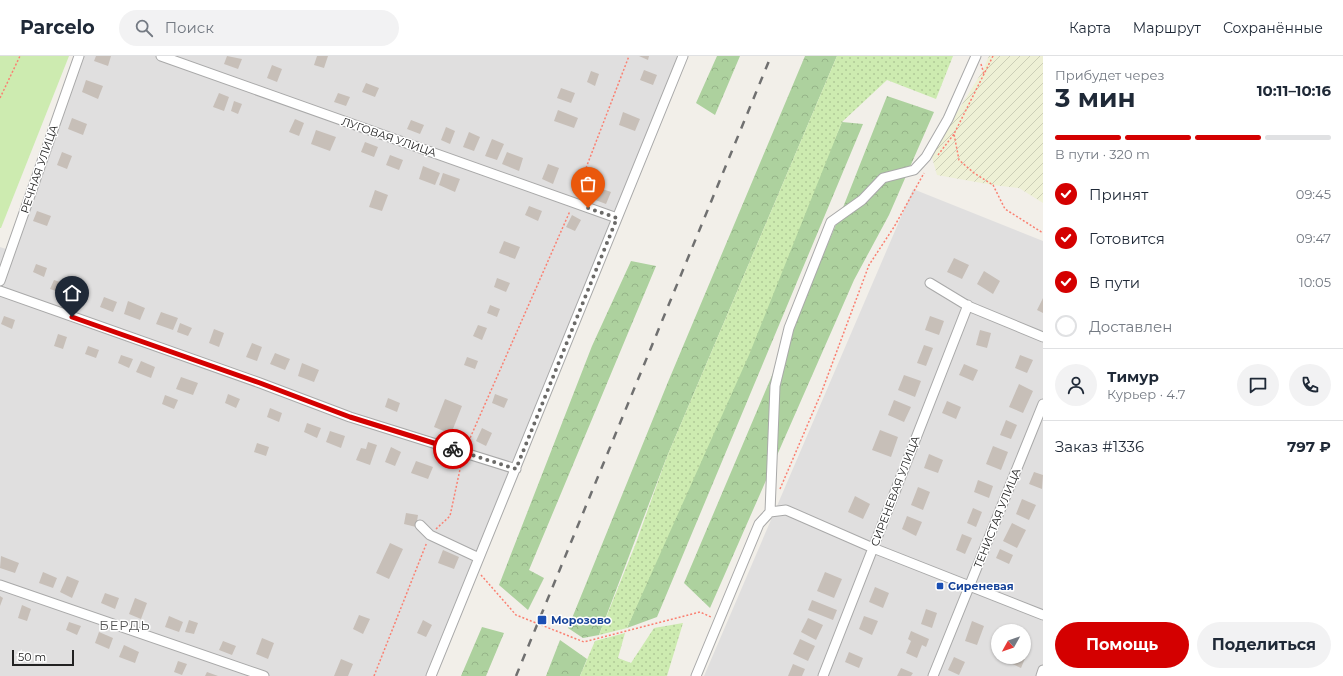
<!DOCTYPE html>
<html lang="ru">
<meta charset="utf-8">
<style>
:root{--surface:#fff;--page:#f2f2f3;--text:#1f2937;--muted:#747a83;--line:#e0e1e3;--accent:#d40000}
body{margin:0;font-family:Montserrat,sans-serif;background:var(--page);color:var(--text);height:100vh;display:flex;flex-direction:column;font-size:15px;white-space:nowrap}
*{box-sizing:border-box;margin:0}
p{font-size:13px;color:var(--muted)}
.icon{flex:none;width:22px;height:22px;fill:none;stroke:currentColor;stroke-width:2;stroke-linecap:round;stroke-linejoin:round}
.map{position:relative;flex:1;overflow:hidden}
.sheet{display:flex;flex-direction:column;background:var(--surface);width:300px}
.sheet>*{flex:none}
.needle{width:26px;rotate:230deg}
.tools{position:absolute;left:991px;top:568px;display:grid;gap:8px}
.tools a{display:grid;place-items:center;width:40px;height:40px;border-radius:50%;background:var(--surface);box-shadow:0 1px 3px #0004;font-size:20px}
.scale{position:absolute;left:12px;bottom:10px;width:62px;box-sizing:border-box;padding-left:4px;border:2px solid #222;border-top:0;font-size:11px;line-height:14px;white-space:nowrap;color:#222;-webkit-text-stroke:3px #fff;paint-order:stroke}
.pin{position:absolute;display:grid;place-items:center;width:34px;height:34px;color:#fff;margin:-41px -17px;border-radius:50% 50% 50% 0;rotate:-45deg;box-shadow:0 0 4px #0007}
.pin .icon{rotate:45deg}
.courier{position:absolute;display:grid;place-items:center;width:40px;height:40px;margin:-20px;border:3px solid #d40000;border-radius:50%;background:#fff;color:#222;box-shadow:0 1px 5px #0007}
.summary em{font-style:normal;font-weight:700}
.summary div{display:flex;flex-direction:column-reverse}
.summary{display:flex;align-items:center;justify-content:space-between;height:68px;padding:0 12px}
h1{font-size:26px;font-weight:700;line-height:30px}
.bar{display:grid;grid-template-columns:repeat(4,1fr);gap:6px 4px;align-content:center;height:48px;padding:0 12px}
.bar i{height:5px;border-radius:3px;background:var(--line)}
.bar .on{background:var(--accent)}
.bar p{grid-column:span 4}
.line{display:flex;align-items:center;gap:10px;padding:0 12px;border-top:1px solid var(--line)}
.line div{flex:1}
.round{display:grid;place-items:center;flex:none;width:42px;height:42px;border-radius:21px;background:var(--page)}
ol{padding:0 12px;list-style:none}
li{display:flex;align-items:center;gap:12px;height:44px}
li p{margin-inline-start:auto}
li .icon{padding:4px;border-radius:50%;background:var(--accent);color:#fff;stroke-width:4}
li:last-child{color:var(--muted)}
li i{width:22px;height:22px;border:2px solid var(--line);border-radius:50%}
.action{display:flex;gap:8px;margin-top:auto;padding:8px 12px}
.action a{flex:1;height:46px;border-radius:24px;background:var(--accent);color:#fff;font-size:16px;font-weight:700;line-height:46px;text-align:center}
.action a+a{background:var(--page);color:var(--text)}
header{display:flex;align-items:center;gap:24px;box-sizing:border-box;height:56px;padding:0 20px;background:var(--surface);border-bottom:1px solid var(--line)}
header strong{font-size:19px}
nav{display:flex;gap:22px;margin-inline-start:auto;font-size:14px}
.search{width:280px;height:36px;background:var(--page);display:flex;align-items:center;gap:10px;box-sizing:border-box;padding:0 14px;border-radius:22px;color:var(--muted);font-size:15px}
main{display:flex;flex:1;min-height:0}
.map>svg:first-child{display:block}
</style>
<header>
<strong>Parcelo</strong>
<div class="search"><svg class="icon" aria-label="search" viewBox="0 0 24 24"><circle cx="10" cy="10" r="6"/><path d="M15 15l6 6"/></svg>Поиск</div>
<nav><a>Карта</a><a>Маршрут</a><a>Сохранённые</a></nav>
</header>
<main>
<div class="map">
<svg width="1043" height="620" viewBox="0 0 1043 620">
<defs>
<pattern id="farmland-furrows" width="10" height="10" patternUnits="userSpaceOnUse"><rect width="10" height="10" fill="#eef0d5"/><path d="M-1 1l2-2M0 10L10 0M9 11l2-2" fill="none" stroke="#ccceb7"/></pattern>
<pattern id="forest-crowns" width="20" height="18" patternUnits="userSpaceOnUse"><rect width="20" height="18" fill="#add19e"/><path d="M2 6a3 3 0 1 1 6 0M12 15a3 3 0 1 1 6 0" fill="none" stroke="#95b388"/></pattern>
<pattern id="garden-dots" width="8" height="8" patternUnits="userSpaceOnUse"><rect width="8" height="8" fill="#cdebb0"/><path d="M2 2h.1M6 6h.1" fill="none" stroke="#b0c997" stroke-width="1.8" stroke-linecap="round"/></pattern>
</defs>
<rect width="100%" height="100%" fill="#f2efe9"/>
<path fill="#e0dfdf" fill-rule="evenodd" d="M79 0H682L427 620H0V191L6 193Z
M913 133 1043 185V620H704ZM998 575H1024V601H998Z"/>
<path fill="url(#farmland-furrows)" d="M989 0H1043V147L1019 132 993 129 937 119 931 98 982 16Z"/>
<path fill="#cdebb0" d="M0 0H69L1 172H0Z"/>
<path fill="url(#forest-crowns)" d="M717 0H740L715 59 696 47Z
M805 0H837L666 403 599 579 583 582 568 572 668 326Z
M887 40 934 56 889 159 854 224 710 552 684 527 840 159Z
M842 66 863 68 657 561 627 572Z
M631 205 656 210 529 514 544 522 528 554 499 529 592 290Z
M482 571 504 577 486 620H461Z
M560 584 587 603 580 620H546Z"/>
<path fill="url(#garden-dots)" d="M837 0H953L936 43 887 24 842 66 749 299 627 572 599 579 636 487 666 403Z
M683 567 667 620H580L595 585 625 577 618 602 631 607 654 572Z"/>
<path fill="#c7bfb8" d="M96 0H111L108 10 94 5Z
M227 0 242 3 238 13 224 8Z
M317 0H328L324 12 314 9Z
M639 0H649L648 4Z
M272 9 282 13 277 26 267 22Z
M644 14 657 19 653 29 640 24Z
M591 15 599 18 595 30 587 26Z
M86 24 103 30 98 43 82 36Z
M366 27 379 32 375 41 362 36Z
M561 32 575 37 571 47 557 42Z
M219 37 229 41 224 55 213 51Z
M338 37 350 41 346 50 334 46Z
M234 45 242 48 238 58 231 55Z
M558 54 578 62 574 72 554 65Z
M623 56 640 63 635 75 619 69Z
M72 62 87 68 83 79 68 73Z
M295 63 304 67 299 80 289 76Z
M411 64 424 69 420 78 407 73Z
M446 71 455 75 450 88 441 84Z
M316 74 336 81 330 95 311 88Z
M469 76 480 81 474 95 463 91Z
M492 83 504 88 497 104 485 100Z
M365 86 378 91 374 101 361 96Z
M62 96 72 100 67 113 57 109Z
M507 96 523 102 519 115 502 108Z
M390 99 403 104 399 114 386 109Z
M548 108 559 112 553 128 542 123Z
M423 110 440 117 435 129 419 123Z
M443 117 460 123 455 136 439 129Z
M594 130 611 136 606 148 590 142Z
M375 134 388 139 382 155 369 151Z
M529 150 542 155 538 165 525 159Z
M37 155 51 160 47 170 33 165Z
M572 159 581 164 575 175 566 171Z
M504 185 520 191 515 203 499 197Z
M954 202 969 209 962 223 947 216Z
M36 208 47 212 44 221 33 216Z
M984 215 1000 225 993 238 977 228Z
M497 222 510 227 506 236 494 231Z
M54 224 66 228 62 237 50 233Z
M104 241 117 246 113 256 100 251Z
M1043 242V257L1037 254Z
M128 245 145 252 140 264 124 258Z
M490 249 500 253 497 261 487 257Z
M161 256 178 262 173 274 156 268Z
M4 260 15 264 12 273 1 268Z
M930 260 944 265 939 279 925 274Z
M180 267 192 272 188 280 177 276Z
M478 269 487 272 482 284 473 280Z
M214 273 224 277 219 291 209 287Z
M980 274 991 277 987 292 976 289Z
M58 278 67 281 63 293 54 290Z
M252 287 262 291 257 305 246 301Z
M924 289 933 292 926 310 917 307Z
M88 290 99 294 96 302 85 298Z
M275 297 290 303 285 314 270 308Z
M121 299 133 303 129 312 118 307Z
M1020 299 1033 304 1027 317 1015 312Z
M467 301 478 305 475 313 464 309Z
M141 305 155 311 151 322 136 316Z
M302 307 319 314 314 326 298 320Z
M964 308 978 314 973 325 959 319Z
M904 319 921 325 915 341 898 334Z
M181 321 198 327 193 339 176 333Z
M1019 328 1033 335 1023 357 1009 351Z
M228 338 240 343 236 352 225 347Z
M495 338 508 343 504 352 492 347Z
M165 339 178 344 174 353 162 348Z
M388 342 400 347 397 356 385 351Z
M445 343 462 350 451 378 434 371Z
M894 344 911 351 904 366 888 359Z
M947 345 961 351 956 363 942 357Z
M270 352 282 357 279 366 267 361Z
M1006 364 1017 369 1011 383 1000 379Z
M307 367 321 372 317 382 304 376Z
M482 372 492 377 486 390 476 385Z
M880 374 898 381 891 401 872 394Z
M330 375 345 380 341 392 326 386Z
M368 386 377 389 370 409 356 404 361 392 366 393Z
M257 387 269 391 266 400 254 396Z
M993 390 1008 396 1001 414 986 408Z
M391 391 401 396 395 410 385 406Z
M929 398 943 404 938 417 924 412Z
M416 405 433 411 428 423 411 417Z
M1034 416 1043 419 1042 433 1029 428Z
M978 424 993 430 989 442 974 436Z
M918 431 930 436 923 454 911 449Z
M855 440 870 448 863 463 848 456Z
M1022 443 1036 449 1029 464 1016 458Z
M973 452 982 456 976 471 967 467Z
M406 457 418 459 416 471 404 468Z
M907 460 922 466 916 480 902 473Z
M1012 467 1026 474 1017 492 1003 485Z
M962 478 972 482 965 498 956 494Z
M390 487 403 493 389 523 376 517Z
M1000 493 1013 499 1009 508 996 502Z
M443 494 459 501 454 513 438 507Z
M1 500 19 507 15 517 0 512Z
M43 516 57 522 53 532 39 527Z
M825 516 842 523 834 542 817 535Z
M67 520 79 525 72 542 60 536Z
M875 531 889 537 883 552 869 546Z
M105 537 119 542 115 553 101 547Z
M0 540 3 542 0 550Z
M135 542 147 547 141 563 129 558Z
M812 544 837 554 833 564 808 554Z
M22 549 31 553 27 565 18 562Z
M926 553 937 557 932 572 921 568Z
M359 559 370 563 363 578 353 573Z
M169 560 183 566 179 576 165 571Z
M864 560 878 565 872 579 859 573Z
M808 562 823 569 816 584 801 576Z
M189 564 198 567 194 578 185 576Z
M423 564 432 569 426 581 417 577Z
M972 565 984 570 977 589 965 585Z
M69 566 81 570 77 579 66 574Z
M911 575 929 583 926 591 922 589 917 602 906 597 911 585 908 583Z
M99 576 113 582 109 593 95 587Z
M262 582 274 587 268 603 256 598Z
M800 583 815 590 808 605 793 598Z
M223 585 236 590 232 599 219 594Z
M124 589 139 596 135 607 119 601Z
M1024 591 1029 593 1021 612 1008 606 1010 601H1024Z
M849 596 863 602 859 612 845 606Z
M954 601 965 606 959 619 948 614Z
M341 603 353 608 348 620H334Z
M178 605 187 608 182 619 174 616Z
M793 608 805 613 802 620H788Z
M901 612 913 617 911 620H897Z
M207 616 218 620H205Z"/>
<g fill="none" stroke-linecap="round" stroke-linejoin="round">
<defs>
<path id="minor" d="M161 0 617 162
M0 225 79 0
M930 227 968 250 1043 281
M0 235 260 327 350 361 516 413
M770 456 775 330 789 272 831 166 862 144 883 122 914 114 926 101 948 63 976 0
M420 469 430 479 479 502
M0 529 264 620
M431 620 683 0
M696 620 759 468 770 456 786 454 873 492 1043 559
M823 620 968 249
M933 620 1043 348
M1041 620 1043 614"/>
</defs>
<use href="#minor" stroke="#a9a9a9" stroke-width="11"/>
<path stroke="#fa8072" stroke-width="1.5" stroke-dasharray="2 2" stroke-linecap="butt" d="M993 0 954 78 959 104 974 117 993 129 1005 153 1043 177
M981 8 984 18
M0 42 20 0
M938 99 954 78
M576 138 629 0
M467 389 570 155
M780 433 822 335 869 209 894 171 924 117
M436 473 450 460 462 404
M481 519 516 559 584 586 700 556 711 561
M374 620 427 486"/>
<use href="#minor" stroke="#fff" stroke-width="9"/>
<path stroke="#707070" stroke-width="2.5" stroke-dasharray="8 8" stroke-linecap="butt" d="M516 620 771 0"/>
</g>
<g fill="none" stroke-linecap="round" stroke-linejoin="round">
<path stroke="#6b6a68" stroke-width="4" stroke-dasharray="0 7.2" d="M453 393 516 413 617 162 588 152"/>
<path stroke="#d40000" stroke-width="5" d="M72 261 260 327 350 361 453 393"/>
</g>
<g fill="#1a4fb4" stroke="#fff" stroke-width="1.5">
<rect x="936" y="526" width="8" height="8" rx="2"/>
<rect x="537" y="559" width="10" height="10" rx="2"/>
</g>
<g text-anchor="middle" stroke-width="3" stroke-linejoin="round" paint-order="stroke">
<g font-size="11" fill="#222" stroke="#fff">
<text transform="translate(389 81) rotate(19)" y="4">ЛУГОВАЯ УЛИЦА</text>
<text transform="translate(39 113) rotate(-71)" y="4">РЕЧНАЯ УЛИЦА</text>
<text transform="translate(895 435) rotate(-69)" y="4">СИРЕНЕВАЯ УЛИЦА</text>
<text transform="translate(997 462) rotate(-68)" y="4">ТЕНИСТАЯ УЛИЦА</text>
</g>
<g font-size="11" font-weight="bold" fill="#164399" stroke="#fff" text-anchor="start">
<text x="948" y="534">Сиреневая</text>
<text x="551" y="568">Морозово</text>
</g>
<g font-size="13" letter-spacing="1" fill="#555" stroke="#fff">
<text x="125" y="574">БЕРДЬ</text>
</g>
</g>
</svg>
<div class="tools">
<a><svg class="needle" viewBox="-14 -14 28 28"><path d="M0-13l5 13h-10z" fill="#e53935"/><path d="M0 13l5-13h-10z" fill="#747a83"/></svg></a>
</div>
<div class="scale">50 m</div>
<div class="pin" style="left:588px;top:152px;background:#ea580c"><svg class="icon" aria-label="bag" viewBox="0 0 24 24"><path d="M5 8h14l-1 12H6zM9 8a3 3 0 0 1 6 0"/></svg></div>
<div class="pin" style="left:72px;top:261px;background:#1f2937"><svg class="icon" aria-label="home" viewBox="0 0 24 24"><path d="M3 11l9-7 9 7M6 9v11h12V9"/></svg></div>
<div class="courier" style="left:453px;top:393px"><svg class="icon" aria-label="bike" viewBox="0 0 24 24"><circle cx="6" cy="16" r="4"/><circle cx="18" cy="16" r="4"/><path d="M6 16l4-8h5l3 8M10 8l3 8H6M13 5h3"/></svg></div>
</div>
<section class="sheet">
<div class="summary"><div><h1>3 мин</h1><p>Прибудет через</p></div><em>10:11–10:16</em></div>
<div class="bar"><i class="on"></i><i class="on"></i><i class="on"></i><i></i><p>В пути · 320 m</p></div>
<ol>
<li><svg class="icon" aria-label="check" viewBox="0 0 24 24"><path d="M5 12l5 5 9-10"/></svg>Принят<p>09:45</p></li>
<li><svg class="icon" aria-label="check" viewBox="0 0 24 24"><path d="M5 12l5 5 9-10"/></svg>Готовится<p>09:47</p></li>
<li><svg class="icon" aria-label="check" viewBox="0 0 24 24"><path d="M5 12l5 5 9-10"/></svg>В пути<p>10:05</p></li>
<li><i></i>Доставлен</li>
</ol>
<div class="line" style="height:72px"><a class="round"><svg class="icon" aria-label="person" viewBox="0 0 24 24"><circle cx="12" cy="8" r="4"/><path d="M4 21q1-7 8-7t8 7"/></svg></a><div><b>Тимур</b><p>Курьер · 4.7</p></div><a class="round"><svg class="icon" aria-label="chat" viewBox="0 0 24 24"><path d="M4 5h16v11H9l-5 4z"/></svg></a><a class="round"><svg class="icon" aria-label="phone" viewBox="0 0 24 24"><path d="M5 4h4l2 5-3 2q2 4 5 5l2-3 5 2v4C11 20 4 13 5 4z"/></svg></a></div>
<div class="line" style="height:52px"><div>Заказ #1336</div><b>797 ₽</b></div>
<div class="action"><a>Помощь</a><a>Поделиться</a></div>
</section>
</main>
